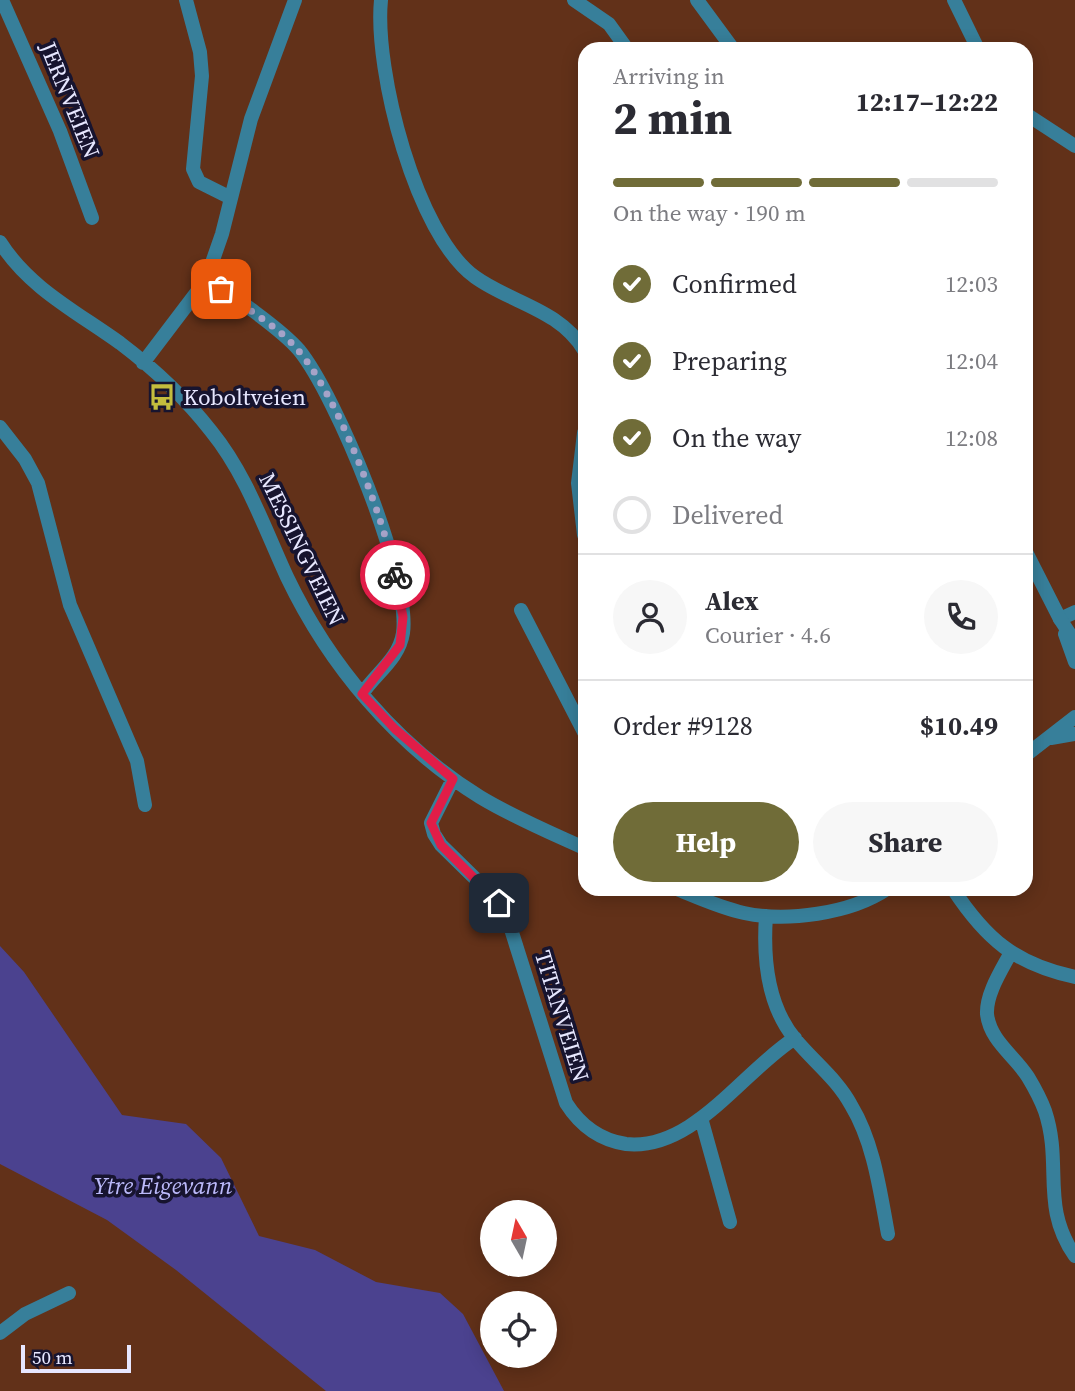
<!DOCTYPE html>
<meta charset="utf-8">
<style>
:root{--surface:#fff;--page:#f7f7f7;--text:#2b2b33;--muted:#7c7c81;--line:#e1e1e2;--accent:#706c38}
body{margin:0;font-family:"Source Serif 4",serif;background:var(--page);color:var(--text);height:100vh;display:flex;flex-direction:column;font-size:26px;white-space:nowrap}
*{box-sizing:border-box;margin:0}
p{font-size:23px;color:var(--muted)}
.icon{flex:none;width:38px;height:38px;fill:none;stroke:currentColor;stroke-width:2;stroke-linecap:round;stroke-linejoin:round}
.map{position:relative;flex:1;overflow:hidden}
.details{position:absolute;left:578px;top:42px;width:455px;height:854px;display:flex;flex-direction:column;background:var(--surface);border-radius:21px;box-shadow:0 4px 18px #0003}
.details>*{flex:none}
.needle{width:46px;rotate:351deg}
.fabs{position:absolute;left:480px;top:1200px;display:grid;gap:14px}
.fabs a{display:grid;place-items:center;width:77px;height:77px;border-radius:50%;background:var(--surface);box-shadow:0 4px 18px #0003;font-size:35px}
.scale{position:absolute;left:21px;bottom:18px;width:110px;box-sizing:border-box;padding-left:7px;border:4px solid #e7e7ff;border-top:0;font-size:19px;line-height:24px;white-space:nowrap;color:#e7e7ff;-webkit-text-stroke:5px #17142f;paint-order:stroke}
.pin{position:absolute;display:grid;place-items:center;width:60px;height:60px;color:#fff;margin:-30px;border-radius:14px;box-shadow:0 4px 10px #0006}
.courier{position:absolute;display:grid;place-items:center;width:70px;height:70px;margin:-35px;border:5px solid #e11d48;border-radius:50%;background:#fff;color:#222;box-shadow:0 2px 9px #0007}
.overview em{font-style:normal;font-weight:700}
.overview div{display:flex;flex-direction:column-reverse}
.overview{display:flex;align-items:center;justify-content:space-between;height:119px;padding:0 35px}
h1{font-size:46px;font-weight:700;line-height:52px}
.bar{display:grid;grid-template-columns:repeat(4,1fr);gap:10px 7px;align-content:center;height:84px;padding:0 35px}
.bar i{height:9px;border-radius:5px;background:var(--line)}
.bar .current{background:var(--accent)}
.bar p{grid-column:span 4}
.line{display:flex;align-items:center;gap:18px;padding:0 35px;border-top:2px solid var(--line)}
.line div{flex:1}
.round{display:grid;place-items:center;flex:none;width:74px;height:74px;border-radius:37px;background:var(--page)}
ol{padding:0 35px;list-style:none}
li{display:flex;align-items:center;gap:21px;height:77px}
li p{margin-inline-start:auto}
li .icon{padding:7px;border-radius:50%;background:var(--accent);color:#fff;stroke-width:4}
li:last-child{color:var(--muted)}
li i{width:38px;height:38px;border:4px solid var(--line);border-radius:50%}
.cta{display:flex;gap:14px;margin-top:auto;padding:14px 35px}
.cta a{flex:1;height:80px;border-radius:42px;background:var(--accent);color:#fff;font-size:28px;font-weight:700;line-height:80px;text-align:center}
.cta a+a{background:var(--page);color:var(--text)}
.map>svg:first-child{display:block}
</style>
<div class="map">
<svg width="1075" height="1391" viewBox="0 0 1075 1391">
<rect width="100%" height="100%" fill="#2e2462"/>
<path fill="#623119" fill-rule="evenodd" d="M0 0H1075V1391H0ZM584 49H1026V889H584ZM492 1213H544V1265H492ZM492 1304H544V1356H492Z"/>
<path fill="#4b428f" d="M0 946 24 972 122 1115 186 1124 221 1158 259 1236 315 1250 376 1282 440 1293 463 1314 504 1391H326L176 1270 107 1220 0 1164Z"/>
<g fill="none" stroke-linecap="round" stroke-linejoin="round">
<path stroke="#377f9a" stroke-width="14" d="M2 0 60 131 92 218
M186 0 200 52 202 76 193 169 199 182 231 198
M381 0C374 70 416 235 475 277 511 303 559 309 584 350
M574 0 609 24 627 49
M954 0 978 49
M1026 114 1075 146
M0 242C29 288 77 312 120 343 153 368 186 399 211 431 246 474 264 527 287 577 329 665 396 745 480 797 513 817 549 832 584 848
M206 280 222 234 251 119 295 0
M143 363 206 280C228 291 283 331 299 350 336 395 411 577 403 633 399 659 376 673 362 694
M0 427 25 459 38 483 70 605 137 761 145 805
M584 433 578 483 584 535
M521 610 584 732
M1060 619 1075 612
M1051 738 1075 734
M1026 755 1075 717
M453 779 431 823 434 834 441 845 491 894 510 926 566 1103C580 1125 599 1140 626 1144 693 1151 742 1072 795 1038
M677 889C699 898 721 908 744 913 786 922 850 914 887 889
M953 889C986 939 1015 964 1075 977
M766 916C763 958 767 1005 795 1039 814 1062 837 1079 851 1105 874 1143 880 1191 888 1234
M1010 954C1001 971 986 994 987 1014 990 1041 1015 1056 1028 1077 1034 1087 1041 1100 1045 1111 1063 1165 1040 1206 1075 1256
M701 1118 730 1222
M0 1333 25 1314 69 1293"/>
<path stroke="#377f9a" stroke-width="14" d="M697 0 733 49
M1026 552 1060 619 1075 642
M1065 634 1075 662"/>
</g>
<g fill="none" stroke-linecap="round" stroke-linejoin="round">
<path stroke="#a6a3c8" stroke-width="7" stroke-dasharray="0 12.6" d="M221 289C246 310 276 324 297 349 336 392 384 518 395 575"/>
<path stroke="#e11d48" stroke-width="9" d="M395 575 403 617 400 645 362 694 395 729 453 779 431 823 441 845 499 903"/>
</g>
<defs>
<symbol id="bus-bare" viewBox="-9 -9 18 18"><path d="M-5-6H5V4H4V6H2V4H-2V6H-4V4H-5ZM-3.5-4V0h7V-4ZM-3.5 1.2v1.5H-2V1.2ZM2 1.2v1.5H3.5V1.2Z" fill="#c4bc3d" stroke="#17142f" stroke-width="2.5" paint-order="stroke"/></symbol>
</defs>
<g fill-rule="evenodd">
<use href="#bus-bare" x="143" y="378" width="38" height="38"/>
</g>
<g text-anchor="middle" stroke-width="7" stroke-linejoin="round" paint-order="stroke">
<g font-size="23" fill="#e7e7ff" stroke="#17142f">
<text transform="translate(70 100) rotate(68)" y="8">JERNVEIEN</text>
<text transform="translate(302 549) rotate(64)" y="8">MESSINGVEIEN</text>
<text transform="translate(562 1016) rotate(73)" y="8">TITANVEIEN</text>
</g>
<g font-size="23" fill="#e7e7ff" stroke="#17142f" text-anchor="start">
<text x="183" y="405">Koboltveien</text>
</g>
<g font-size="24" font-style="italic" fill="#bbb9fa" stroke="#17142f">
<text x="163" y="1194">Ytre Eigevann</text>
</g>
</g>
</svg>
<div class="fabs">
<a><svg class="needle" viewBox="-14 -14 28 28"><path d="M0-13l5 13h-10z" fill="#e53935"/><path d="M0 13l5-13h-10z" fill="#7c7c81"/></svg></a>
<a><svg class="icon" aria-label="locate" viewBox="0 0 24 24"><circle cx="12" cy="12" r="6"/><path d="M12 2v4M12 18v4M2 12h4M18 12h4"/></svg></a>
</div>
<div class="scale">50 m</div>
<div class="pin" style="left:221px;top:289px;background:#ea580c"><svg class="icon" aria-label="bag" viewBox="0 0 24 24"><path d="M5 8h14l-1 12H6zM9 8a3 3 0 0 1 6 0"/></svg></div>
<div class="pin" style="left:499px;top:903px;background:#1f2937"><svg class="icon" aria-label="home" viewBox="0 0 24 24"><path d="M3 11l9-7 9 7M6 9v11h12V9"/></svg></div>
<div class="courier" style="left:395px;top:575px"><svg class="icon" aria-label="bike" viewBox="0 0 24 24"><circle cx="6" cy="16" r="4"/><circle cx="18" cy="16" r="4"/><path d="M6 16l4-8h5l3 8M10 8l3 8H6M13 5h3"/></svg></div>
<section class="details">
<div class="overview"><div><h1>2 min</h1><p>Arriving in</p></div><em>12:17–12:22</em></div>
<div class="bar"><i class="current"></i><i class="current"></i><i class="current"></i><i></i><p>On the way · 190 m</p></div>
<ol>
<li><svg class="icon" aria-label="check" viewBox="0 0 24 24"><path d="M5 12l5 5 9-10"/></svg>Confirmed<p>12:03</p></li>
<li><svg class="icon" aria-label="check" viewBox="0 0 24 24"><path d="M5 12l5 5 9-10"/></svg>Preparing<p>12:04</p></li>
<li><svg class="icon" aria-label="check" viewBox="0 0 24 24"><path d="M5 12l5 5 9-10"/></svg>On the way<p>12:08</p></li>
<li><i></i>Delivered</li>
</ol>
<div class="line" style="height:126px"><a class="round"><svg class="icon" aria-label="person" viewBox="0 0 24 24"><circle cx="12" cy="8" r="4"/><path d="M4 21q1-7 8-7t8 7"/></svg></a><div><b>Alex</b><p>Courier · 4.6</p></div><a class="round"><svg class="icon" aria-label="phone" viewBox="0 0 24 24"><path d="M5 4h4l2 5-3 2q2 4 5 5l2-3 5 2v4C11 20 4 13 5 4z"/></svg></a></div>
<div class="line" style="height:91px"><div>Order #9128</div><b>$10.49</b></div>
<div class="cta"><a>Help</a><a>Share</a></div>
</section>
</div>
